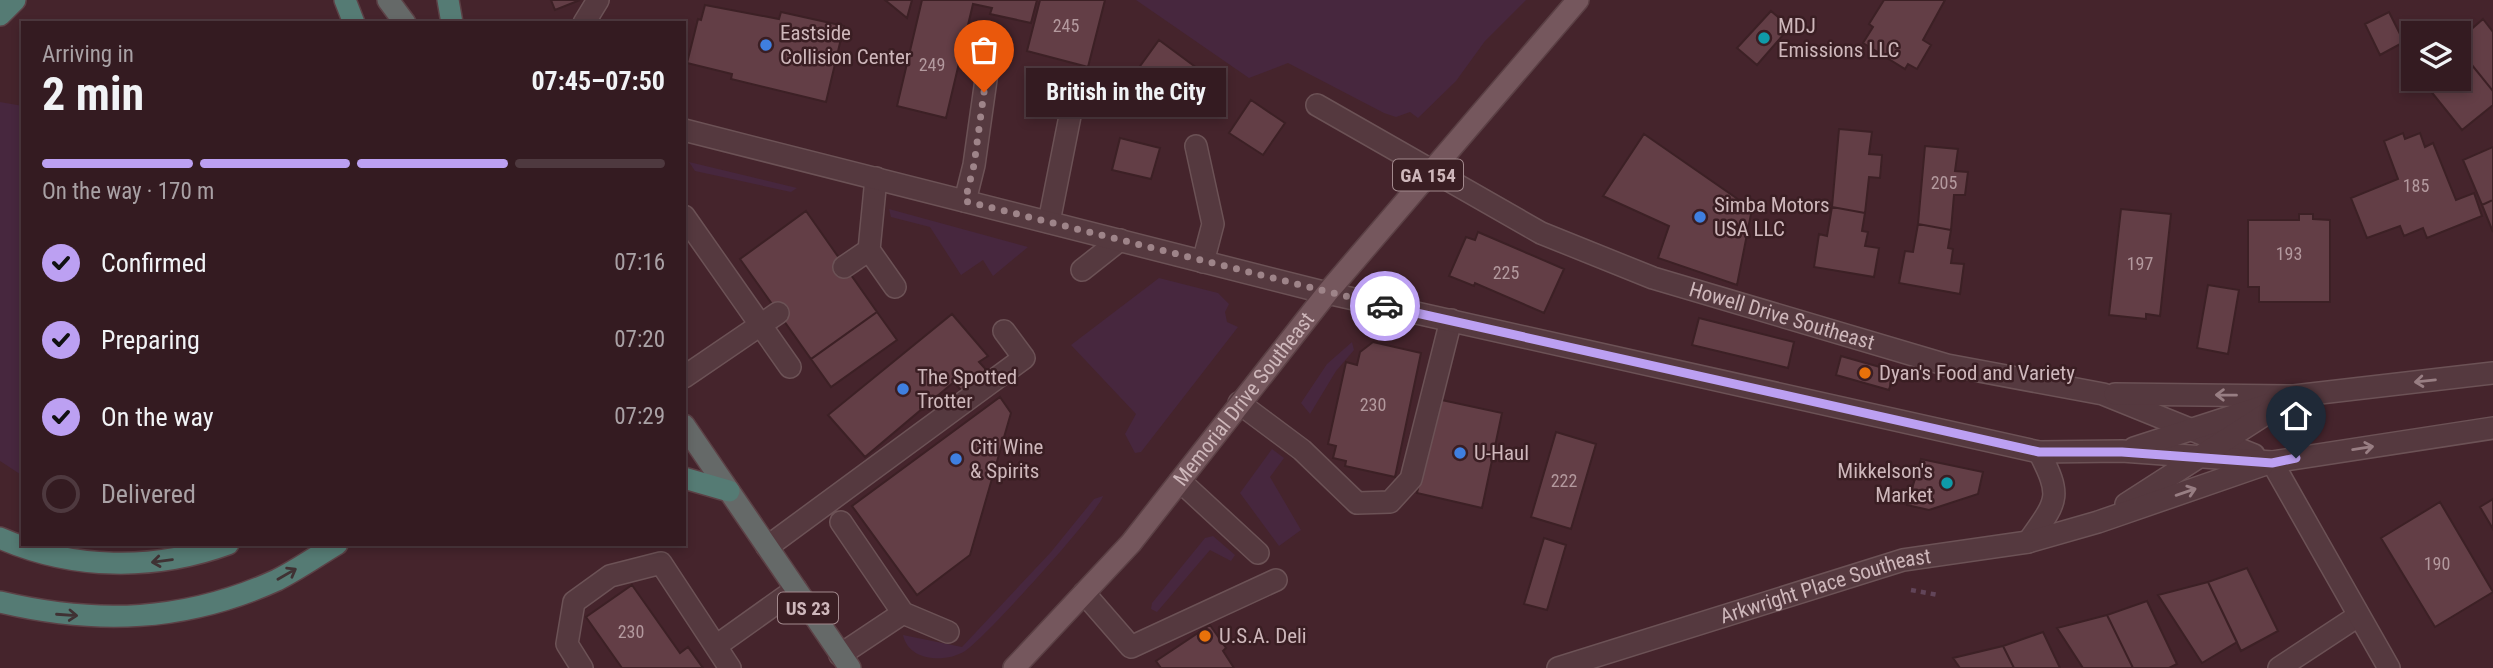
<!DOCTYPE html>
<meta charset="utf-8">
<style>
:root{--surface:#341b21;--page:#3f282e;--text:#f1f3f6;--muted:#a9a1a5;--line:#4e393f;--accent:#bca0f2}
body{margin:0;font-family:"Roboto Condensed",sans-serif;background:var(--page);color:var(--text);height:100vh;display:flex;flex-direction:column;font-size:26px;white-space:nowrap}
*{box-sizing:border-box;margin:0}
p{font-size:23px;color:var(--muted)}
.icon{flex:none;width:38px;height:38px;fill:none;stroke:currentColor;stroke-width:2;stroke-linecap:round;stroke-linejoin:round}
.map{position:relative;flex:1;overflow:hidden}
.sheet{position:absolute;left:21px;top:21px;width:665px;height:525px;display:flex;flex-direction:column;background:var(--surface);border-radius:0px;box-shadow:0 4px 10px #0003,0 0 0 2px var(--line)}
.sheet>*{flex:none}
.buttons{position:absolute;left:2401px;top:21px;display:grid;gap:14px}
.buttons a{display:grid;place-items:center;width:70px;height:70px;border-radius:0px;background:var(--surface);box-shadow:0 4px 10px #0003,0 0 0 2px var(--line);font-size:35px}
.pin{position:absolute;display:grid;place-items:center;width:60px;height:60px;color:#fff;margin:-72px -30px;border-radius:50% 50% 50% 0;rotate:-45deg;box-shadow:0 0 7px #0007}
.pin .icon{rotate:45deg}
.courier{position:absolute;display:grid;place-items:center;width:70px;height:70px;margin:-35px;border:5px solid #bca0f2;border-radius:50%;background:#fff;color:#222;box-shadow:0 2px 9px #0007}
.bubble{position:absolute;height:49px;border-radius:0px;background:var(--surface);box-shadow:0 4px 10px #0003,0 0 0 2px var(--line);font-size:23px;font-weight:700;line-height:49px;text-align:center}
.head em{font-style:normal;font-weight:700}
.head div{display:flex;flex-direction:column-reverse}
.head{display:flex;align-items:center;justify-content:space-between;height:119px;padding:0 21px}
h1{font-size:46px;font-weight:700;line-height:52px}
.bar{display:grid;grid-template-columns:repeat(4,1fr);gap:10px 7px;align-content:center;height:84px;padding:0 21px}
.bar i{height:9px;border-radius:5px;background:var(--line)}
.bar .on{background:var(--accent)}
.bar p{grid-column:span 4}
ol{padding:0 21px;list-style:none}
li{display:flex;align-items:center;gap:21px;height:77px}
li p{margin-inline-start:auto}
li .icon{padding:7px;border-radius:50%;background:var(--accent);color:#111;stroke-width:4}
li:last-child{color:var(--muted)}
li i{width:38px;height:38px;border:4px solid var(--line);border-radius:50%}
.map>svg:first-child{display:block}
</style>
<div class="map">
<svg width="2493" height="668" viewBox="0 0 2493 668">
<rect width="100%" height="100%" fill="#45242c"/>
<path fill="#47273e" d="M1136 0H1526L1485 41 1456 81 1418 118 1410 112 1396 117 1384 113 1288 63 1249 78Z
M0 102 23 106V476L0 461Z
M689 162 797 188 791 192 695 171Z
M889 209 1028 247 993 276 983 260 961 275 930 227 891 217Z
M1159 278 1218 293 1229 304 1225 312 1227 322 1238 327 1141 452 1135 453 1125 434 1136 414 1071 345Z
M1352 342 1354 350 1336 371 1310 414 1301 403 1327 364Z
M1272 449 1284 458 1270 477 1301 530 1279 546 1240 493Z
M1103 496C1099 512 984 639 965 651 946 663 909 662 903 635L962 647 1051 552 1094 499Z
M1213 536 1235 555 1231 561 1210 550 1157 612 1151 609 1152 603 1205 538Z"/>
<path fill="#633e46" stroke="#3c2025" stroke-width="2" d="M551 0H580L555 10Z
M885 0H912L907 18Z
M922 0H1037L1031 23 990 14 992 8 973 4 946 118 897 106Z
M1040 0H1105L1088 67 1027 51Z
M1884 0H1945L1923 40 1931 45 1917 69 1908 64 1905 69 1863 43 1873 27 1869 24Z
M705 5 779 19 781 12 844 26 826 102 731 79 732 74 687 63 698 19 701 20Z
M1771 11 1790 27 1757 65 1737 48Z
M2389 12 2404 42 2380 55 2365 24Z
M2483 19 2493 32V91L2459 49V40Z
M1159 40 1209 77 1183 113 1147 87 1153 79 1138 69Z
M2459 49 2493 91V105L2462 130 2421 79H2459Z
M1251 100 1285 123 1263 155 1229 133Z
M1839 129 1872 132 1869 154 1882 155 1880 178 1869 177 1865 213 1832 207Z
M2403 133 2405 139 2420 133 2425 147 2433 143 2456 200 2474 193 2482 216 2427 238 2423 228 2404 236 2400 226 2367 238 2351 198 2398 179 2384 141Z
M1644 134 1752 209 1737 285 1658 258 1669 226 1603 196Z
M1120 138 1160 148 1151 179 1112 170Z
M1925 146 1958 149 1955 171 1968 172 1965 195H1954L1951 230 1918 224Z
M2493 147V200L2482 205 2463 160Z
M2493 200V232L2482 205Z
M1832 207 1865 213 1862 231 1868 232 1865 246 1879 248 1874 277 1814 267 1819 234 1827 236Z
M2121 209 2171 214 2160 316 2146 314V319L2109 315Z
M806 211 877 312 811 359 740 259Z
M2299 214H2313V219L2330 220V302H2259V287H2248V220H2299Z
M1918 224 1951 230 1948 248 1953 249 1951 263 1964 264 1960 294 1899 283 1905 251 1913 252Z
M1478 232 1564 269 1544 313 1475 283 1474 286 1449 276 1466 237 1475 240Z
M2208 285 2239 290 2228 354 2197 348Z
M877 312 897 340 831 387 811 359Z
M952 314 988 356 979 362 990 374 965 395 954 382 865 457 828 415Z
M1699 318 1794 342 1788 368 1692 345Z
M1373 342 1421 353 1395 477 1345 466 1346 461 1333 458 1336 446 1328 444 1346 362 1357 365 1360 352Z
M1841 356 1894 371 1889 390 1836 375Z
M1000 397 1011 413 970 555 917 595 852 506Z
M1437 399 1502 413 1482 508 1417 493Z
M1556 432 1596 444 1571 529 1531 517Z
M1921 459 1983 472 1978 494 1929 510 1907 505Z
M2493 499V529L2480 507Z
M2440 502 2493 592 2435 627 2381 538Z
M1544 538 1566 545 1547 610 1524 604Z
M2247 568 2278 631 2241 651 2208 582Z
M2208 582 2237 642 2202 663 2158 595Z
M632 585 680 653 688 647 703 668H622L586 617Z
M2147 601 2177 664 2169 668H2133L2107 615Z
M2107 615 2133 668H2083L2057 628Z
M1210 625 1226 648 1223 651 1234 668H1161L1156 661Z
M2043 632 2060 668H2014L2003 646Z
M2003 646 2014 668H1960L1953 658Z"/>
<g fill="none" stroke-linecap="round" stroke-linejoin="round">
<defs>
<path id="service" d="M584 23 598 0
M1196 146 1213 224 1203 262
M876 178 869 250 895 287
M965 201 974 165 991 44
M684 216 790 367
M1049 222 1073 101
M844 267 869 250
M1082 270 1120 240
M684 377 778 313
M1239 403 1302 450 1357 503 1390 502 1411 479 1451 320
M1180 481 1258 553
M841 522 903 613 948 632
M767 547 1024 358 1004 331
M1084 593 1131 647 1276 580
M716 646 796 589
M840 655 903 613
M582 668 567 644 574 602 610 576 661 563 730 668
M2279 668 2358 616"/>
<g id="minor">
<path id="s1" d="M1317 105 1541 233 1653 278 1947 365 2103 394 2254 455"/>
<path d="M684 130 1327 293 2039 452 2122 451 2272 462 2493 428"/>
<path d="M2115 394 2294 396 2493 373"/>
<path d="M2134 448 2267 405"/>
<path d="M2272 462 2389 668"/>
<path d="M2126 504 2294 396"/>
<path d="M2028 542C2057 501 2063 498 2039 452"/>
<path id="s2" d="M1558 668 1903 560 2028 542 2098 522 2263 465"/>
</g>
<g id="primary">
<path id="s3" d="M1014 668 1131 543 1327 293 1578 0"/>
</g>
<path id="trunk" d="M388 0 405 23
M684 425 850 668"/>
<path id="motorway" d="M345 0 354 23
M448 0 452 23
M0 15 15 0
M684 478 729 491
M0 538C73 570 154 571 228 544
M0 602C97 625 185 622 277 580 297 570 317 556 337 544"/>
</defs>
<use href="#service" stroke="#6c5256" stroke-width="24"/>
<use href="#minor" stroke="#6c5256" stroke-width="24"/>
<use href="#primary" stroke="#5b4045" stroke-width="24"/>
<use href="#trunk" stroke="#5c4146" stroke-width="24"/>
<use href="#motorway" stroke="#5c4146" stroke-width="24"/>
<path stroke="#624559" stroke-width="4.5" stroke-dasharray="5 5" stroke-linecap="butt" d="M1911 590 1938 595"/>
<use href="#service" stroke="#55393f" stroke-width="21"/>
<use href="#minor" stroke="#55393f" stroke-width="21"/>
<use href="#primary" stroke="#75575d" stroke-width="21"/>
<use href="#trunk" stroke="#656968" stroke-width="21"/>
<use href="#motorway" stroke="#557b74" stroke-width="21"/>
</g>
<defs><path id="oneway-shaft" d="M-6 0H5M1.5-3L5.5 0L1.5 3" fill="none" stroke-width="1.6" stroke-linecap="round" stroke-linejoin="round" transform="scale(1.75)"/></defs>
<g stroke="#987e83">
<use href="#oneway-shaft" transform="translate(2425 381) rotate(174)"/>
<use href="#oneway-shaft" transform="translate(2226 395) rotate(-179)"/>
<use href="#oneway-shaft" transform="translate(2363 448) rotate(-9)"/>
<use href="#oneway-shaft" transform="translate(2186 492) rotate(-19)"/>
</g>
<g stroke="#3f3133">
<use href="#oneway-shaft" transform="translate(162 561) rotate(173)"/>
<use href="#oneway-shaft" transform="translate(287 574) rotate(-30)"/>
<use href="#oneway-shaft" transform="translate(67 615) rotate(4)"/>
</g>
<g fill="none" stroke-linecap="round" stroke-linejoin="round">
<path stroke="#9e8489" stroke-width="7" stroke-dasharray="0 12.6" d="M984 92 974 165 965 201 1385 306"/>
<path stroke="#bca0f2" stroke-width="9" d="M1385 306 2039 452H2122L2272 463 2296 458"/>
</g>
<g fill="#0f9aa8" stroke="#3a1e23" stroke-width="2.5">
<circle cx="1764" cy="38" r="7"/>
<circle cx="1947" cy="483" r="7"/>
</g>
<g fill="#3f7fe0" stroke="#3a1e23" stroke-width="2.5">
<circle cx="766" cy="45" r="7"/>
<circle cx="1700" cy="217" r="7"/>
<circle cx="903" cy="389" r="7"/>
<circle cx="1460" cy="453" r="7"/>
<circle cx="956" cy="459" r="7"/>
</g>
<g fill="#e8710a" stroke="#3a1e23" stroke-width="2.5">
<circle cx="1865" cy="373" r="7"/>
<circle cx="1205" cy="636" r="7"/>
</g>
<g text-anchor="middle" stroke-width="5" stroke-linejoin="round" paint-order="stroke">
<g font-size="18" fill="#b3999e">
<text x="1066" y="32">245</text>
<text x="932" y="71">249</text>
<text x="1944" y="189">205</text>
<text x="2416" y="192">185</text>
<text x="2289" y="260">193</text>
<text x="2140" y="270">197</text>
<text x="1506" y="279">225</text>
<text x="1373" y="411">230</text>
<text x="1564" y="487">222</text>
<text x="2437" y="570">190</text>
<text x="631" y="638">230</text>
</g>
<g fill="#3a1e23" stroke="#a2898d" stroke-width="2">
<rect x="1393" y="159.5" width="70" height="31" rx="5"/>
<rect x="778" y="592.5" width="60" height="31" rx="5"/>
</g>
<g font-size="19" font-weight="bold" fill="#ceb7bb">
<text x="1428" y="182">GA 154</text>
<text x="808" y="615">US 23</text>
</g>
<g font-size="21" fill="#ceb7bb" stroke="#3a1e23" text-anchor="start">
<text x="1778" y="33">MDJ<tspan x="1778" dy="24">Emissions LLC</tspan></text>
<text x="780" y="40">Eastside<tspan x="780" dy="24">Collision Center</tspan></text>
<text x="1714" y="212">Simba Motors<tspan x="1714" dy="24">USA LLC</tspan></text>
<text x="1879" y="380">Dyan's Food and Variety</text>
<text x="917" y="384">The Spotted<tspan x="917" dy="24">Trotter</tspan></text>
<text x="970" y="454">Citi Wine<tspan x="970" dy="24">&amp; Spirits</tspan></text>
<text x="1474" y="460">U-Haul</text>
<text x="1933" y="478" text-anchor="end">Mikkelson's<tspan x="1933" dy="24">Market</tspan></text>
<text x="1219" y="643">U.S.A. Deli</text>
</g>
<g font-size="21" fill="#ceb7bb" stroke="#3a1e23">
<text dy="7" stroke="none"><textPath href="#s1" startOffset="513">Howell Drive Southeast</textPath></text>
<text dy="7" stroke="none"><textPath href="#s3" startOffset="354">Memorial Drive Southeast</textPath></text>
<text dy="7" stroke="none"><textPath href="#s2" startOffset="280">Arkwright Place Southeast</textPath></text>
</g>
</g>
</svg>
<div class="buttons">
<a><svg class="icon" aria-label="layers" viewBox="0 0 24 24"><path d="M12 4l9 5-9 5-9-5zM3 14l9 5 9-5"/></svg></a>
</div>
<div class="pin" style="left:984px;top:92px;background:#ea580c"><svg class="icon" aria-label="bag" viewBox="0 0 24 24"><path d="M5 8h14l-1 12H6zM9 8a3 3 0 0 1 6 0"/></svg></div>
<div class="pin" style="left:2296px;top:458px;background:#1f2937"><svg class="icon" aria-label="home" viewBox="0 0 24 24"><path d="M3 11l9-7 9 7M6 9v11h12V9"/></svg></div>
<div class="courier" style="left:1385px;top:306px"><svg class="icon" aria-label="car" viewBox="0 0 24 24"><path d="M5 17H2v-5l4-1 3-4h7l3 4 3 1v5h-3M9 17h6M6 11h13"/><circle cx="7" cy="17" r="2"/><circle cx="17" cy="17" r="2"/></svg></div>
<div class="bubble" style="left:1026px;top:68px;width:200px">British in the City</div>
<section class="sheet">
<div class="head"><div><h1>2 min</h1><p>Arriving in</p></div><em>07:45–07:50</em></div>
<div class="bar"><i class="on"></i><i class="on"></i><i class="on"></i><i></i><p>On the way · 170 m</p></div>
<ol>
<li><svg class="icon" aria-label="check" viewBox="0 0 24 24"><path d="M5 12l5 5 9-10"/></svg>Confirmed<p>07:16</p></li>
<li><svg class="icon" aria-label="check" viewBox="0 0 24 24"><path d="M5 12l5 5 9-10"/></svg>Preparing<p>07:20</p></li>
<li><svg class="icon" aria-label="check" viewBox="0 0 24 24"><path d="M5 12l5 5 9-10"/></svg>On the way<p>07:29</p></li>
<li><i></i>Delivered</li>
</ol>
</section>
</div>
